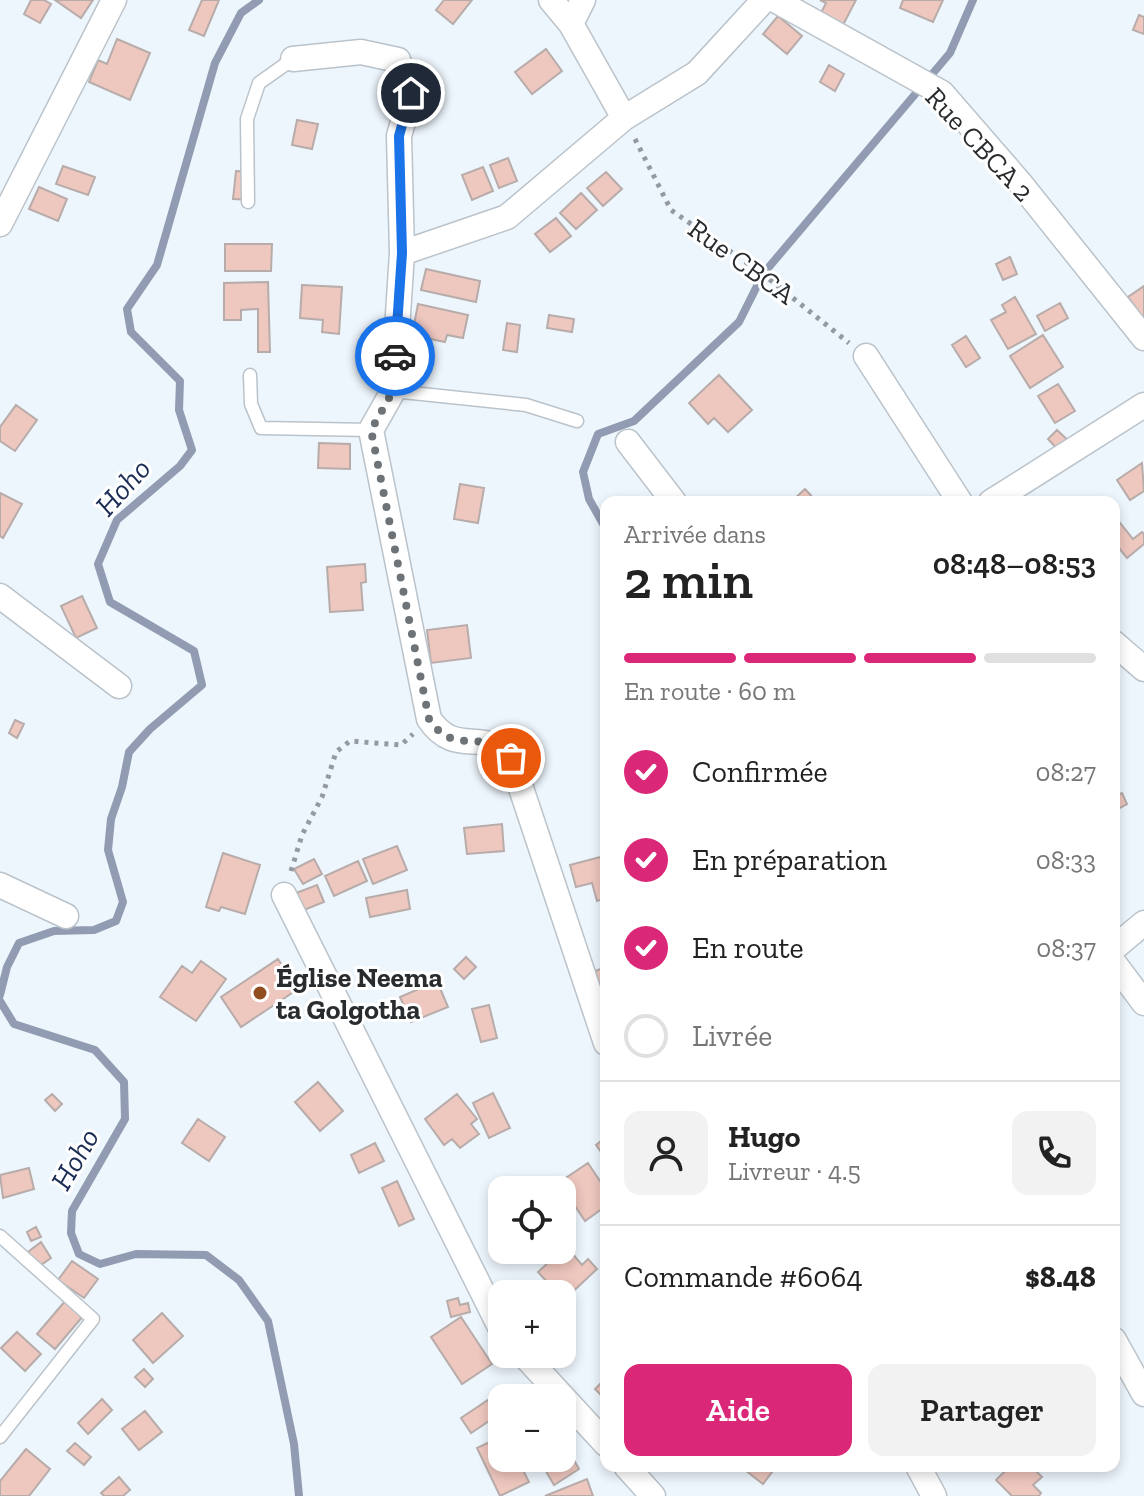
<!DOCTYPE html>
<html lang="fr">
<meta charset="utf-8">
<style>
:root{--surface:#fff;--page:#f2f2f2;--text:#222;--muted:#767676;--line:#e0e0e0;--accent:#db2777}
body{margin:0;font-family:"Zilla Slab",serif;background:var(--page);color:var(--text);height:100vh;display:flex;flex-direction:column;font-size:30px;white-space:nowrap}
*{box-sizing:border-box;margin:0}
p{font-size:26px;color:var(--muted)}
.icon{flex:none;width:44px;height:44px;fill:none;stroke:currentColor;stroke-width:2;stroke-linecap:round;stroke-linejoin:round}
.map{position:relative;flex:1;overflow:hidden}
.side{position:absolute;left:600px;top:496px;width:520px;height:976px;display:flex;flex-direction:column;background:var(--surface);border-radius:16px;box-shadow:0 4px 12px #0003}
.side>*{flex:none}
.tools{position:absolute;left:488px;top:1176px;display:grid;gap:16px}
.tools a{display:grid;place-items:center;width:88px;height:88px;border-radius:16px;background:var(--surface);box-shadow:0 4px 12px #0003;font-size:40px}
.pin{position:absolute;display:grid;place-items:center;width:68px;height:68px;color:#fff;margin:-34px;border:4px solid #fff;border-radius:50%;box-shadow:0 2px 8px #0007}
.courier{position:absolute;display:grid;place-items:center;width:80px;height:80px;margin:-40px;border:6px solid #1a73e8;border-radius:50%;background:#fff;color:#222;box-shadow:0 2px 10px #0007}
.summary em{font-style:normal;font-weight:600}
.summary div{display:flex;flex-direction:column-reverse}
.summary{display:flex;align-items:center;justify-content:space-between;height:136px;padding:0 24px}
h1{font-size:52px;font-weight:600;line-height:60px}
.bar{display:grid;grid-template-columns:repeat(4,1fr);gap:12px 8px;align-content:center;height:96px;padding:0 24px}
.bar i{height:10px;border-radius:6px;background:var(--line)}
.bar .selected{background:var(--accent)}
.bar p{grid-column:span 4}
.line{display:flex;align-items:center;gap:20px;padding:0 24px;border-top:2px solid var(--line)}
.line div{flex:1}
.round{display:grid;place-items:center;flex:none;width:84px;height:84px;border-radius:16px;background:var(--page)}
ol{padding:0 24px;list-style:none}
li{display:flex;align-items:center;gap:24px;height:88px}
li p{margin-inline-start:auto}
li .icon{padding:8px;border-radius:50%;background:var(--accent);color:#fff;stroke-width:4}
li:last-child{color:var(--muted)}
li i{width:44px;height:44px;border:4px solid var(--line);border-radius:50%}
.primary-button{display:flex;gap:16px;margin-top:auto;padding:16px 24px}
.primary-button a{flex:1;height:92px;border-radius:16px;background:var(--accent);color:#fff;font-size:32px;font-weight:600;line-height:92px;text-align:center}
.primary-button a+a{background:var(--page);color:var(--text)}
.map>svg:first-child{display:block}
</style>
<div class="map">
<svg width="1144" height="1496" viewBox="0 0 1144 1496">
<rect width="100%" height="100%" fill="#eef6fd"/>
<g fill="none" stroke-linecap="round" stroke-linejoin="round">
<path stroke="#919cb2" stroke-width="8" d="M606 529 589 499 583 472 598 434 634 421 739 322 763 274 950 53 973 0
M0 995 7 967 19 943 54 931 94 930 116 921 123 902 108 850 111 819 122 787 129 752 150 729 202 685 194 651 110 602 98 564 117 520 180 466 192 450 179 410 180 381 131 332 127 309 157 265 215 63 241 13 259 0
M0 1001 14 1024 95 1050 124 1082 125 1119 72 1211 71 1233 79 1254 100 1264 136 1254 206 1255 239 1280 268 1321 294 1444 299 1496"/>
</g>
<path fill="#eec7bf" stroke="#b7acaa" stroke-width="2" d="M31 0H44L51 4 40 23 24 14Z
M55 0H93L81 18Z
M202 0H219L204 36 189 30Z
M444 0H472L453 24 436 10Z
M820 0H856L842 27 820 15 826 3Z
M903 0H943L933 22 900 8Z
M1139 15 1144 17V34L1133 30Z
M778 16 802 36 787 54 763 34Z
M117 39 150 53 130 100 89 82 98 60 107 64Z
M546 49 562 71 532 94 515 72Z
M829 65 844 74 835 91 820 82Z
M297 120 318 124 312 149 292 145Z
M508 158 517 181 499 188 490 165Z
M63 166 95 177 88 195 56 184Z
M483 167 493 191 472 200 462 175Z
M236 171 254 172 252 200 233 199Z
M606 172 622 189 603 206 587 188Z
M39 187 67 199 58 221 29 209Z
M581 193 597 210 576 229 560 213Z
M556 218 571 236 550 252 535 234Z
M225 244H272L271 271H225Z
M1010 257 1017 274 1003 280 996 264Z
M426 269 480 281 476 302 421 290Z
M268 282 270 352H258V309L241 310V320H224V283Z
M302 285 342 287 339 334 322 332 323 320 300 318Z
M1144 286V319L1128 297Z
M1015 297 1036 334 1008 349 991 320 1006 312 1002 305Z
M1060 303 1068 318 1045 331 1037 316Z
M418 304 468 315 463 338 447 335 445 342 412 335Z
M549 315 574 319 572 332 547 328Z
M507 323 520 325 517 352 503 350Z
M1043 335 1063 367 1030 388 1010 356Z
M966 336 980 358 966 367 952 345Z
M403 343 421 344 420 361 402 360Z
M719 375 752 410 728 432 714 418 708 424 689 403Z
M1058 384 1075 411 1055 423 1038 396Z
M16 405 37 420 15 451 0 441V427Z
M1057 430 1071 443 1061 453 1048 439Z
M319 443 350 444V469L318 468Z
M1142 463 1144 491 1130 500 1117 480Z
M460 484 484 488 478 523 454 519Z
M805 489 817 502H791Z
M0 493 22 504 3 538 0 536Z
M1117 519 1133 539 1142 532 1144 534V544L1127 558 1114 542V522Z
M365 564 366 582 361 583 363 610 330 612 327 567Z
M82 596 97 628 76 638 61 606Z
M467 625 471 658 431 663 427 630Z
M15 720 24 724 17 738 9 733Z
M1122 793 1127 804 1120 808 1114 797Z
M502 824 504 851 467 854 464 828Z
M397 846 407 870 373 884 363 859Z
M223 853 260 865 245 914 221 907 219 911 206 907Z
M604 856 606 898 597 901 592 883 576 887 570 865Z
M314 859 322 874 303 884 294 869Z
M358 861 367 881 334 896 325 876Z
M317 885 324 902 304 910 296 893Z
M407 890 410 909 370 917 366 898Z
M466 957 476 967 464 979 454 969Z
M278 959 298 989 241 1027 221 997Z
M201 961 226 979 196 1021 160 997 182 966 192 973Z
M606 967V985L600 987 595 971Z
M437 981 448 1007 411 1022 400 997Z
M489 1005 497 1038 481 1042 472 1009Z
M318 1082 343 1111 320 1131 295 1102Z
M493 1093 510 1128 489 1138 473 1103Z
M52 1094 62 1104 55 1111 45 1100Z
M457 1094 477 1119 471 1124 479 1134 460 1148 452 1139 444 1145 425 1119Z
M198 1119 225 1137 209 1161 182 1143Z
M606 1137V1159L596 1145Z
M375 1143 384 1161 359 1173 351 1155Z
M588 1163 606 1190V1206L585 1221 575 1206 563 1214 562 1190H548Z
M29 1168 34 1189 3 1198 0 1175Z
M397 1181 414 1219 399 1226 382 1188Z
M36 1227 41 1237 31 1241 27 1232Z
M41 1242 51 1258 38 1267 28 1252Z
M566 1246 582 1265 588 1259 597 1269 564 1300 562 1294H558L538 1272Z
M72 1261 98 1279 84 1298 58 1280Z
M458 1298 460 1305 468 1303 470 1312 451 1317 447 1301Z
M66 1300 84 1315 55 1349 37 1334Z
M162 1313 183 1336 153 1363 133 1340Z
M461 1317 492 1364 462 1384 431 1337Z
M17 1332 41 1354 25 1371 1 1348Z
M144 1369 153 1379 145 1387 135 1377Z
M606 1378V1400L595 1389Z
M515 1386 519 1398H502V1407L497 1393Z
M102 1399 112 1410 88 1434 78 1423Z
M488 1400 498 1415 471 1433 461 1418Z
M145 1411 162 1432 139 1450 122 1429Z
M502 1436V1458H517L529 1482 500 1496 477 1448Z
M75 1443 91 1457 84 1465 67 1451Z
M567 1448 579 1469 554 1485 544 1468 562 1458V1451Z
M26 1449 50 1469 29 1496H0V1481Z
M740 1466H763L772 1472 763 1484Z
M1010 1466H1031L1042 1477 1033 1485 1041 1493 1039 1496H1012L996 1480Z
M119 1477 130 1490 123 1496H104L101 1493Z
M587 1479 593 1496H545Z"/>
<g fill="none" stroke-linecap="round" stroke-linejoin="round">
<defs>
<path id="service" d="M248 202 247 119 259 83 293 59
M250 375 251 404 261 428 371 430
M393 391 526 405 577 421
M0 1236 93 1319 0 1437"/>
<path id="minor" d="M551 0 571 24 624 118
M775 0 942 93 1020 183 1144 338
M571 24 583 0
M293 59 361 52 398 60 411 93 399 136 402 253 393 391 371 430 429 719C456 759 484 726 511 758L606 1043
M0 224 114 0
M402 253 507 217 624 118 697 73 764 0
M866 356 960 502
M628 442 674 502
M991 502 1144 405
M0 596 119 686
M1114 643 1144 669
M0 885 66 916
M284 895 502 1331
M1114 948 1144 923
M1114 963 1144 1003
M1114 1340 1144 1394
M523 1354 606 1444
M626 1466 653 1496
M918 1466 934 1496"/>
</defs>
<use href="#service" stroke="#bbc3ca" stroke-width="15"/>
<use href="#minor" stroke="#bbc3ca" stroke-width="27"/>
<path stroke="#949a9f" stroke-width="5" stroke-dasharray="4 6" stroke-linecap="butt" d="M635 139 671 210 763 274 849 343
M291 871 302 835 322 797 336 752 350 741 401 745 413 734"/>
<use href="#service" stroke="#fff" stroke-width="12"/>
<use href="#minor" stroke="#fff" stroke-width="24"/>
</g>
<g fill="none" stroke-linecap="round" stroke-linejoin="round">
<path stroke="#6e7377" stroke-width="8" stroke-dasharray="0 14.4" d="M395 356 393 391 371 430 429 719C455 759 484 725 511 758"/>
<path stroke="#1a73e8" stroke-width="10" d="M395 356 402 253 399 136 411 93"/>
</g>
<circle fill="#914d1f" stroke="#fff" stroke-width="3" cx="260" cy="993" r="8"/>
<g text-anchor="middle" stroke-width="6" stroke-linejoin="round" paint-order="stroke">
<g font-size="28" fill="#292c2f" stroke="#fff">
<text transform="translate(980 144) rotate(47)" y="10">Rue CBCA 2</text>
<text transform="translate(742 261) rotate(36)" y="10">Rue CBCA</text>
</g>
<g font-size="28" font-weight="bold" fill="#292c2f" stroke="#fff" text-anchor="start">
<text x="276" y="987">Église Neema<tspan x="276" dy="32">ta Golgotha</tspan></text>
</g>
<g font-size="30" font-style="italic" fill="#1b2d55" stroke="#fff">
<text transform="translate(123 487) rotate(-48)" y="10">Hoho</text>
<text transform="translate(75 1159) rotate(-60)" y="10">Hoho</text>
</g>
</g>
</svg>
<div class="tools">
<a><svg class="icon" aria-label="locate" viewBox="0 0 24 24"><circle cx="12" cy="12" r="6"/><path d="M12 2v4M12 18v4M2 12h4M18 12h4"/></svg></a>
<a>+</a>
<a>−</a>
</div>
<div class="pin" style="left:511px;top:758px;background:#ea580c"><svg class="icon" aria-label="bag" viewBox="0 0 24 24"><path d="M5 8h14l-1 12H6zM9 8a3 3 0 0 1 6 0"/></svg></div>
<div class="pin" style="left:411px;top:93px;background:#1f2937"><svg class="icon" aria-label="home" viewBox="0 0 24 24"><path d="M3 11l9-7 9 7M6 9v11h12V9"/></svg></div>
<div class="courier" style="left:395px;top:356px"><svg class="icon" aria-label="car" viewBox="0 0 24 24"><path d="M5 17H2v-5l4-1 3-4h7l3 4 3 1v5h-3M9 17h6M6 11h13"/><circle cx="7" cy="17" r="2"/><circle cx="17" cy="17" r="2"/></svg></div>
<section class="side">
<div class="summary"><div><h1>2 min</h1><p>Arrivée dans</p></div><em>08:48–08:53</em></div>
<div class="bar"><i class="selected"></i><i class="selected"></i><i class="selected"></i><i></i><p>En route · 60 m</p></div>
<ol>
<li><svg class="icon" aria-label="check" viewBox="0 0 24 24"><path d="M5 12l5 5 9-10"/></svg>Confirmée<p>08:27</p></li>
<li><svg class="icon" aria-label="check" viewBox="0 0 24 24"><path d="M5 12l5 5 9-10"/></svg>En préparation<p>08:33</p></li>
<li><svg class="icon" aria-label="check" viewBox="0 0 24 24"><path d="M5 12l5 5 9-10"/></svg>En route<p>08:37</p></li>
<li><i></i>Livrée</li>
</ol>
<div class="line" style="height:144px"><a class="round"><svg class="icon" aria-label="person" viewBox="0 0 24 24"><circle cx="12" cy="8" r="4"/><path d="M4 21q1-7 8-7t8 7"/></svg></a><div><b>Hugo</b><p>Livreur · 4.5</p></div><a class="round"><svg class="icon" aria-label="phone" viewBox="0 0 24 24"><path d="M5 4h4l2 5-3 2q2 4 5 5l2-3 5 2v4C11 20 4 13 5 4z"/></svg></a></div>
<div class="line" style="height:104px"><div>Commande #6064</div><b>$8.48</b></div>
<div class="primary-button"><a>Aide</a><a>Partager</a></div>
</section>
</div>
